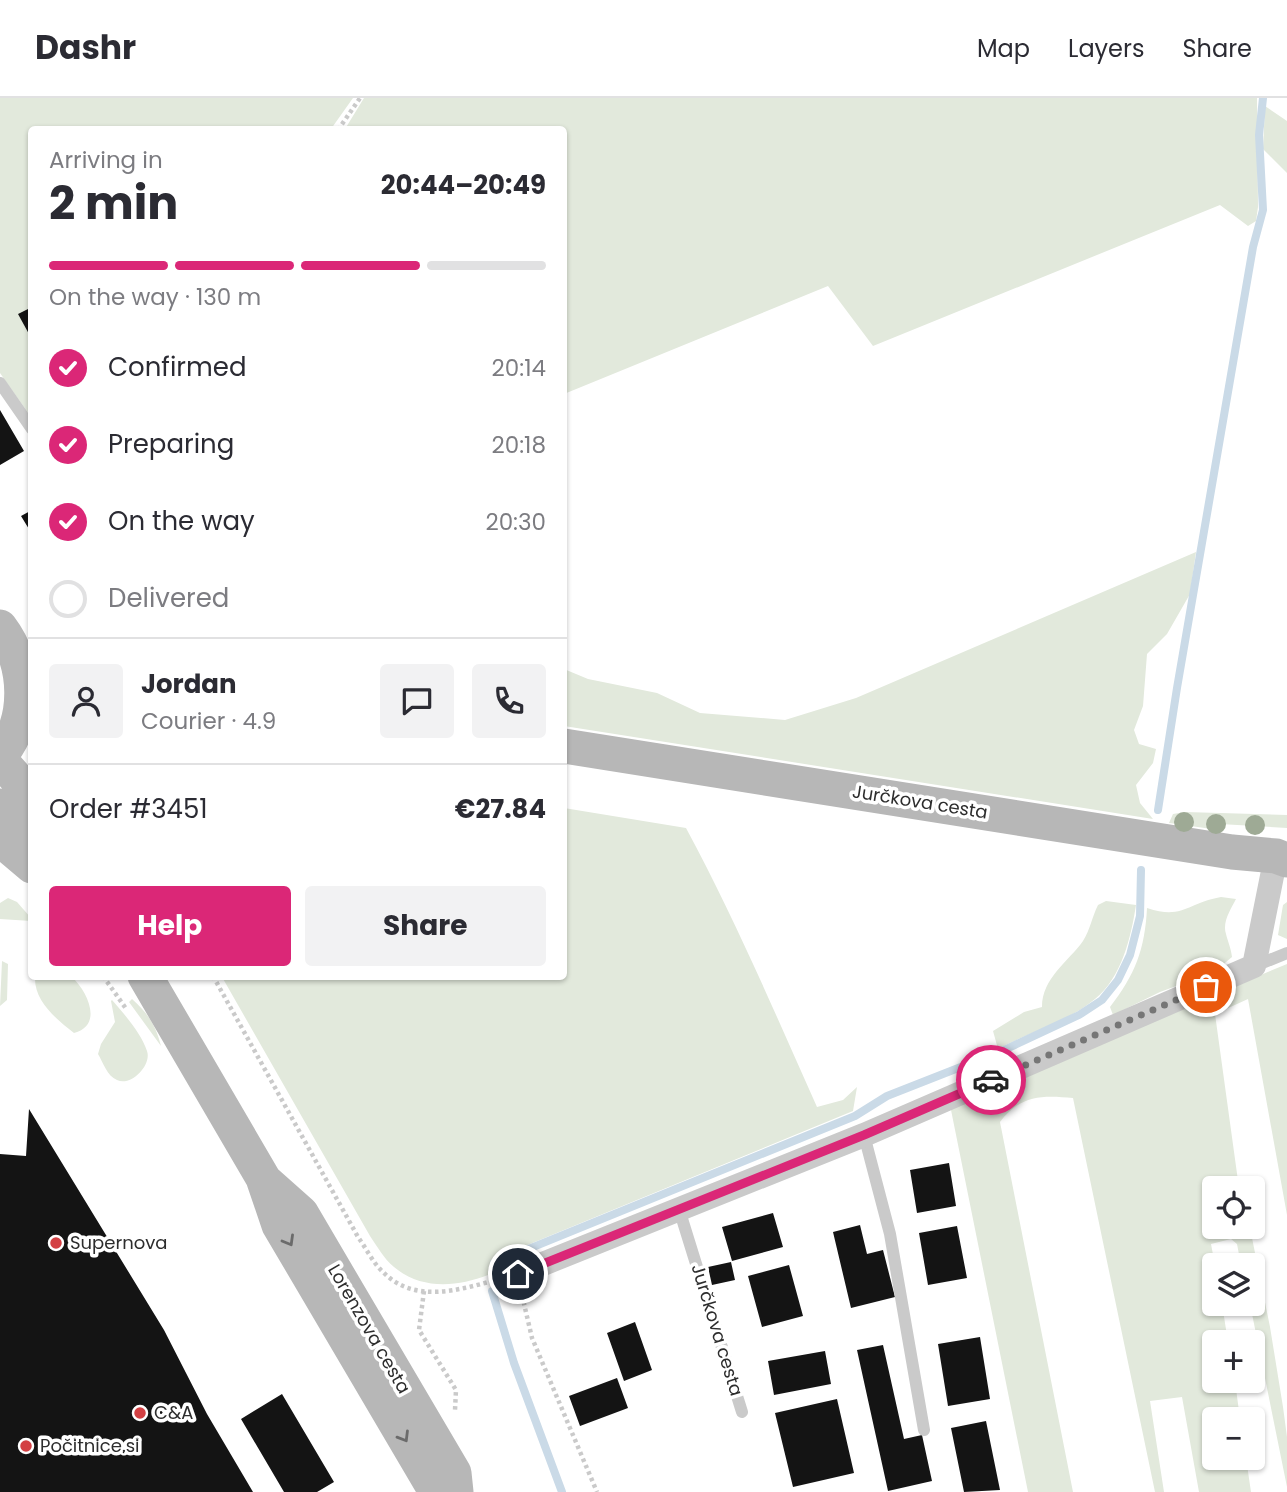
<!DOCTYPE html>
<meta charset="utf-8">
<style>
:root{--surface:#fff;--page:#f2f2f3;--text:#2b2b33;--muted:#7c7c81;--line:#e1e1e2;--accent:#db2777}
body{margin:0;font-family:Poppins,sans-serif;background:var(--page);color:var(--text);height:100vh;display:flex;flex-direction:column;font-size:26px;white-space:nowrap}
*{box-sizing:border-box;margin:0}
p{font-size:23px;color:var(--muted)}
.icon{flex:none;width:38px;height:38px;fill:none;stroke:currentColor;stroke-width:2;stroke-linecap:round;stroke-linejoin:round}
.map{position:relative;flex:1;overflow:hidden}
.sheet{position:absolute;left:28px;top:28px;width:539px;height:854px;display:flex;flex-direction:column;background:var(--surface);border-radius:7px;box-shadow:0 2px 5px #0004}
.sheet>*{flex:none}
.controls{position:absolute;left:1202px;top:1078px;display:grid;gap:14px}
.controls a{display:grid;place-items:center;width:63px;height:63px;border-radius:7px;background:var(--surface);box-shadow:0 2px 5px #0004;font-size:35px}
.pin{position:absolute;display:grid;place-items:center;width:60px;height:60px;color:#fff;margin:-30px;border:4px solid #fff;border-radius:50%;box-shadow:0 2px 7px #0007}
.courier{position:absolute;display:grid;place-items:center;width:70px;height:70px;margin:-35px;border:5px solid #db2777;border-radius:50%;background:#fff;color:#222;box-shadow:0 2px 9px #0007}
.overview em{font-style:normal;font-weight:700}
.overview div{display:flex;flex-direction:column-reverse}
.overview{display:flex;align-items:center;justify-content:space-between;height:119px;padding:0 21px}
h1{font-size:46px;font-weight:700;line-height:52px}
.bar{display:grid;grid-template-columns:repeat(4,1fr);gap:10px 7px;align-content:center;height:84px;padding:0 21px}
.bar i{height:9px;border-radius:5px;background:var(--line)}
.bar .current{background:var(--accent)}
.bar p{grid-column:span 4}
.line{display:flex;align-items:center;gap:18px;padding:0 21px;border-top:2px solid var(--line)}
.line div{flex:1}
.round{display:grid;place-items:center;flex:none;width:74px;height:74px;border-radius:7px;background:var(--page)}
ol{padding:0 21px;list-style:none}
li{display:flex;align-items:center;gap:21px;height:77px}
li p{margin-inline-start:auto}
li .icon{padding:7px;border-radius:50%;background:var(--accent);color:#fff;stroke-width:4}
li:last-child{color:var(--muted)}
li i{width:38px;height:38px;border:4px solid var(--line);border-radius:50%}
.primary-button{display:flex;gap:14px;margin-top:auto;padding:14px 21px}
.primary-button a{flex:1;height:80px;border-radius:7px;background:var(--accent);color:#fff;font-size:28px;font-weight:700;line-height:80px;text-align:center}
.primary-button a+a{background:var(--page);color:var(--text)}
header{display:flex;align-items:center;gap:42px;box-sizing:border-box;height:98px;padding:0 35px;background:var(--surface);border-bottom:2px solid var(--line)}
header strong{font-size:33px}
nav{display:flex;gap:38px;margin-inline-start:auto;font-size:24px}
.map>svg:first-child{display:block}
</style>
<header>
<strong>Dashr</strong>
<nav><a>Map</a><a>Layers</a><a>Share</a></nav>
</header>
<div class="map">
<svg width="1287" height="1394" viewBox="0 0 1287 1394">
<rect width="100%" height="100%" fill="#fff"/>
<path fill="#e2e9dc" d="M0 0H353L331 31 32 32 31 319 0 275Z
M364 0H1257L1258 109 1256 123 1248 128 1220 107 873 248 828 188 564 296V32L345 31Z
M1265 8 1287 23V75L1263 51Z
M1196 454 1190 496 1167 536 1147 556 1143 608 1134 632 1139 646 1156 651 1153 665 1136 687 1140 705 1153 721 564 628V571L588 581 657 595 700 615 785 622 856 600Z
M564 710 686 730C735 821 775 915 817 1009L843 1002 857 989 853 1013 491 1162 488 1177C457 1189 421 1192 394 1169 384 1161 377 1148 370 1138L222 879 564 878Z
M1185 714 1287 717V730L1220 726 1219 732 1169 725 1173 716Z
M1221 799 1236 801C1231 811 1222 824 1226 836 1228 844 1231 850 1232 859L1214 874 1160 894 1113 917 1110 909C1135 877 1145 851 1147 810 1183 822 1187 805 1221 799Z
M8 800 17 804 31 820V823L0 821V805Z
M1106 803 1136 807C1131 839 1122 879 1095 901 1068 924 1029 934 998 951L993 933 1024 914 1042 909C1042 880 1068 864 1083 843 1090 832 1092 819 1098 807Z
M1287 804V841L1278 837 1283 807Z
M2 863 8 866 7 902 0 908Z
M1287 866V1117L1248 901 1215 916 1239 1090H1214V1129L1250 1130 1270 1229 1283 1309 1287 1339V1389L1250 1206H1253V1167H1241L1237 1146 1231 1141 1211 1146 1215 1167 1214 1206H1222L1228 1244H1214V1283H1235L1240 1321H1214V1360H1246L1251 1394H1199L1182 1299 1150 1303 1164 1394H1155L1073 1000C1042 997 1020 997 1000 1024L1073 1394H1028L950 1007Z
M35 879H72C87 893 104 927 74 935 56 921 34 903 35 879Z
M132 901C148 915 156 928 161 948L129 904Z
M112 902C125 917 141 935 147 953 152 967 131 989 117 982 107 978 103 964 98 956L101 946 115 924 111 903Z"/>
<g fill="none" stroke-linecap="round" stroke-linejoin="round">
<path stroke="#cadae7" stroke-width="8" d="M1158 712 1177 590 1253 149 1263 112 1259 37 1263 0
M494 1165 855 1018 887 998 1004 952 1079 917 1102 902 1118 882 1130 857 1140 818 1141 772
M492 1193 514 1265 562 1394"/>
</g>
<path fill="#141414" d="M32 209V235L29 236 18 216Z
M0 312 24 353 0 367Z
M32 412V436L21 418Z
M29 1011 164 1232 207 1316 253 1394H0V1056L26 1058Z
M949 1065 956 1108 917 1115 910 1072Z
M773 1115 783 1149 732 1163 722 1129Z
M860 1127 867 1156 883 1152 895 1199 851 1210 833 1134Z
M957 1128 967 1180 928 1187 919 1135Z
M731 1164 735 1182 712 1187 708 1169Z
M789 1167 803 1218 762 1229 748 1178Z
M635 1224 652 1272 624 1283 607 1235Z
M980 1239 990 1301 948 1308 938 1246Z
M883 1247 904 1341 922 1337 932 1383 888 1393 857 1252Z
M825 1253 831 1286 774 1297 768 1263Z
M617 1280 628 1310 580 1328 569 1298Z
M282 1296 334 1384 317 1394H284L241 1321Z
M837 1301 854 1375 793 1389 775 1315Z
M986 1323 1000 1392 964 1394 951 1330Z"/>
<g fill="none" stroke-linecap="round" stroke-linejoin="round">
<path stroke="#cacaca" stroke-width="4.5" stroke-dasharray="3.5 3.5" stroke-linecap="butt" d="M338 32 360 0
M103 878 127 912
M213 878 358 1139C366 1150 373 1165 383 1174 414 1206 459 1192 496 1182
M424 1193 419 1232 456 1292 455 1312 453 1314
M522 1197 532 1240 597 1394"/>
<path stroke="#cacaca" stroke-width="12" d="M0 285 32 331
M1255 868 1287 855
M864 1037 890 1136 924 1332
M679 1111 742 1314"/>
<path stroke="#cacaca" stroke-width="24" d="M518 1176 864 1037 1254 868 1276 758"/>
<path stroke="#b7b7b7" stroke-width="35" d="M0 529C28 566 30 622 0 658
M564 648 1232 754 1276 758 1287 762
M0 662 32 698
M0 708 32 734
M0 741 32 768
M145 878 263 1080 279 1127 431 1385 444 1394
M265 1083 301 1115 454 1375 456 1394"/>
</g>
<g fill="#9eaa95">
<circle cx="1184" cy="724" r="10"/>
<circle cx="1216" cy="726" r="10"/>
<circle cx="1255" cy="727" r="10"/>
</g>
<defs><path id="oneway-chevron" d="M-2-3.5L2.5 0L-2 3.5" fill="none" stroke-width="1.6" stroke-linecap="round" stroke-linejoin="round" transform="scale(1.75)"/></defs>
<g stroke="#6b6b6b">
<use href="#oneway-chevron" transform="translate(289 1143) rotate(60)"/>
<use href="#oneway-chevron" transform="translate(404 1339) rotate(59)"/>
</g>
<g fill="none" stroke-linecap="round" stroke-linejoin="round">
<path stroke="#767676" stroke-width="7" stroke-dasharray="0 12.6" d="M991 982 1206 889"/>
<path stroke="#db2777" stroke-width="9" d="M518 1176 864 1037 991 982"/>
</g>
<g fill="#d34043" stroke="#fff" stroke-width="2.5">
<circle cx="56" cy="1145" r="7"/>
<circle cx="140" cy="1315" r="7"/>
<circle cx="26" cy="1348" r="7"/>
</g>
<g text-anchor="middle" stroke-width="7" stroke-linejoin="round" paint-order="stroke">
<g font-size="18" fill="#2d2d2d" stroke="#fff">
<text transform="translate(920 704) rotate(9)" y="6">Jurčkova cesta</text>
<text transform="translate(369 1231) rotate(60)" y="6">Lorenzova cesta</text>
<text transform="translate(717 1232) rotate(73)" y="6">Jurčkova cesta</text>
</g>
<g font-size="18" fill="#2d2d2d" stroke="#fff" text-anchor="start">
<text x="70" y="1151">Supernova</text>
<text x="154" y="1321">C&amp;A</text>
<text x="40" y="1354">Počitnice.si</text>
</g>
</g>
</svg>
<div class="controls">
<a><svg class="icon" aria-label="locate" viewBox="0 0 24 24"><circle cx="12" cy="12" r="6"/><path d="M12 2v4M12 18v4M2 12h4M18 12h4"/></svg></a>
<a><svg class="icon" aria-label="layers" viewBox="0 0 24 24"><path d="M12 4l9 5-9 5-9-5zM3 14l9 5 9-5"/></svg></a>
<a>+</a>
<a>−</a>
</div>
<div class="pin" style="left:1206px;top:889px;background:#ea580c"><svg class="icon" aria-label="bag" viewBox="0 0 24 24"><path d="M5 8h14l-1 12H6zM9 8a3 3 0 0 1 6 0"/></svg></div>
<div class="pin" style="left:518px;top:1176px;background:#1f2937"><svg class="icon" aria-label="home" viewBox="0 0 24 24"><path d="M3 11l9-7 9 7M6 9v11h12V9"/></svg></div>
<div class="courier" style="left:991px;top:982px"><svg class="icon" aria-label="car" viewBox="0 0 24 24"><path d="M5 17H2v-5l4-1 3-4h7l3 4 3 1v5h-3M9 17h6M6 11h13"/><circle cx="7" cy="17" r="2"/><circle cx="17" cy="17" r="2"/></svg></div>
<section class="sheet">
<div class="overview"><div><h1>2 min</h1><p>Arriving in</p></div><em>20:44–20:49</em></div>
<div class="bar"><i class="current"></i><i class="current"></i><i class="current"></i><i></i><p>On the way · 130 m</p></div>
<ol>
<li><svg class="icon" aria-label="check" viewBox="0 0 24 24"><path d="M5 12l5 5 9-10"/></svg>Confirmed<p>20:14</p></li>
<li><svg class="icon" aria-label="check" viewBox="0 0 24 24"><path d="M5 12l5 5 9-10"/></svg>Preparing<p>20:18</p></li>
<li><svg class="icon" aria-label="check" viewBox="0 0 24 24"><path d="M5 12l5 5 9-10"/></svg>On the way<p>20:30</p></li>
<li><i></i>Delivered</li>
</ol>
<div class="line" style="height:126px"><a class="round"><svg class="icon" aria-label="person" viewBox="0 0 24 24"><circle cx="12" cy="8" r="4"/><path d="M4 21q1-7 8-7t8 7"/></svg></a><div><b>Jordan</b><p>Courier · 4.9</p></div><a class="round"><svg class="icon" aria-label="chat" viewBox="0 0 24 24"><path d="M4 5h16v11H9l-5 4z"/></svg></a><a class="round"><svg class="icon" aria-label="phone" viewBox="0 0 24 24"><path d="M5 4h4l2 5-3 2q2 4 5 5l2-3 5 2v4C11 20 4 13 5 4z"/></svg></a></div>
<div class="line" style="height:91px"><div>Order #3451</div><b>€27.84</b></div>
<div class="primary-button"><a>Help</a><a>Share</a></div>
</section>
</div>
